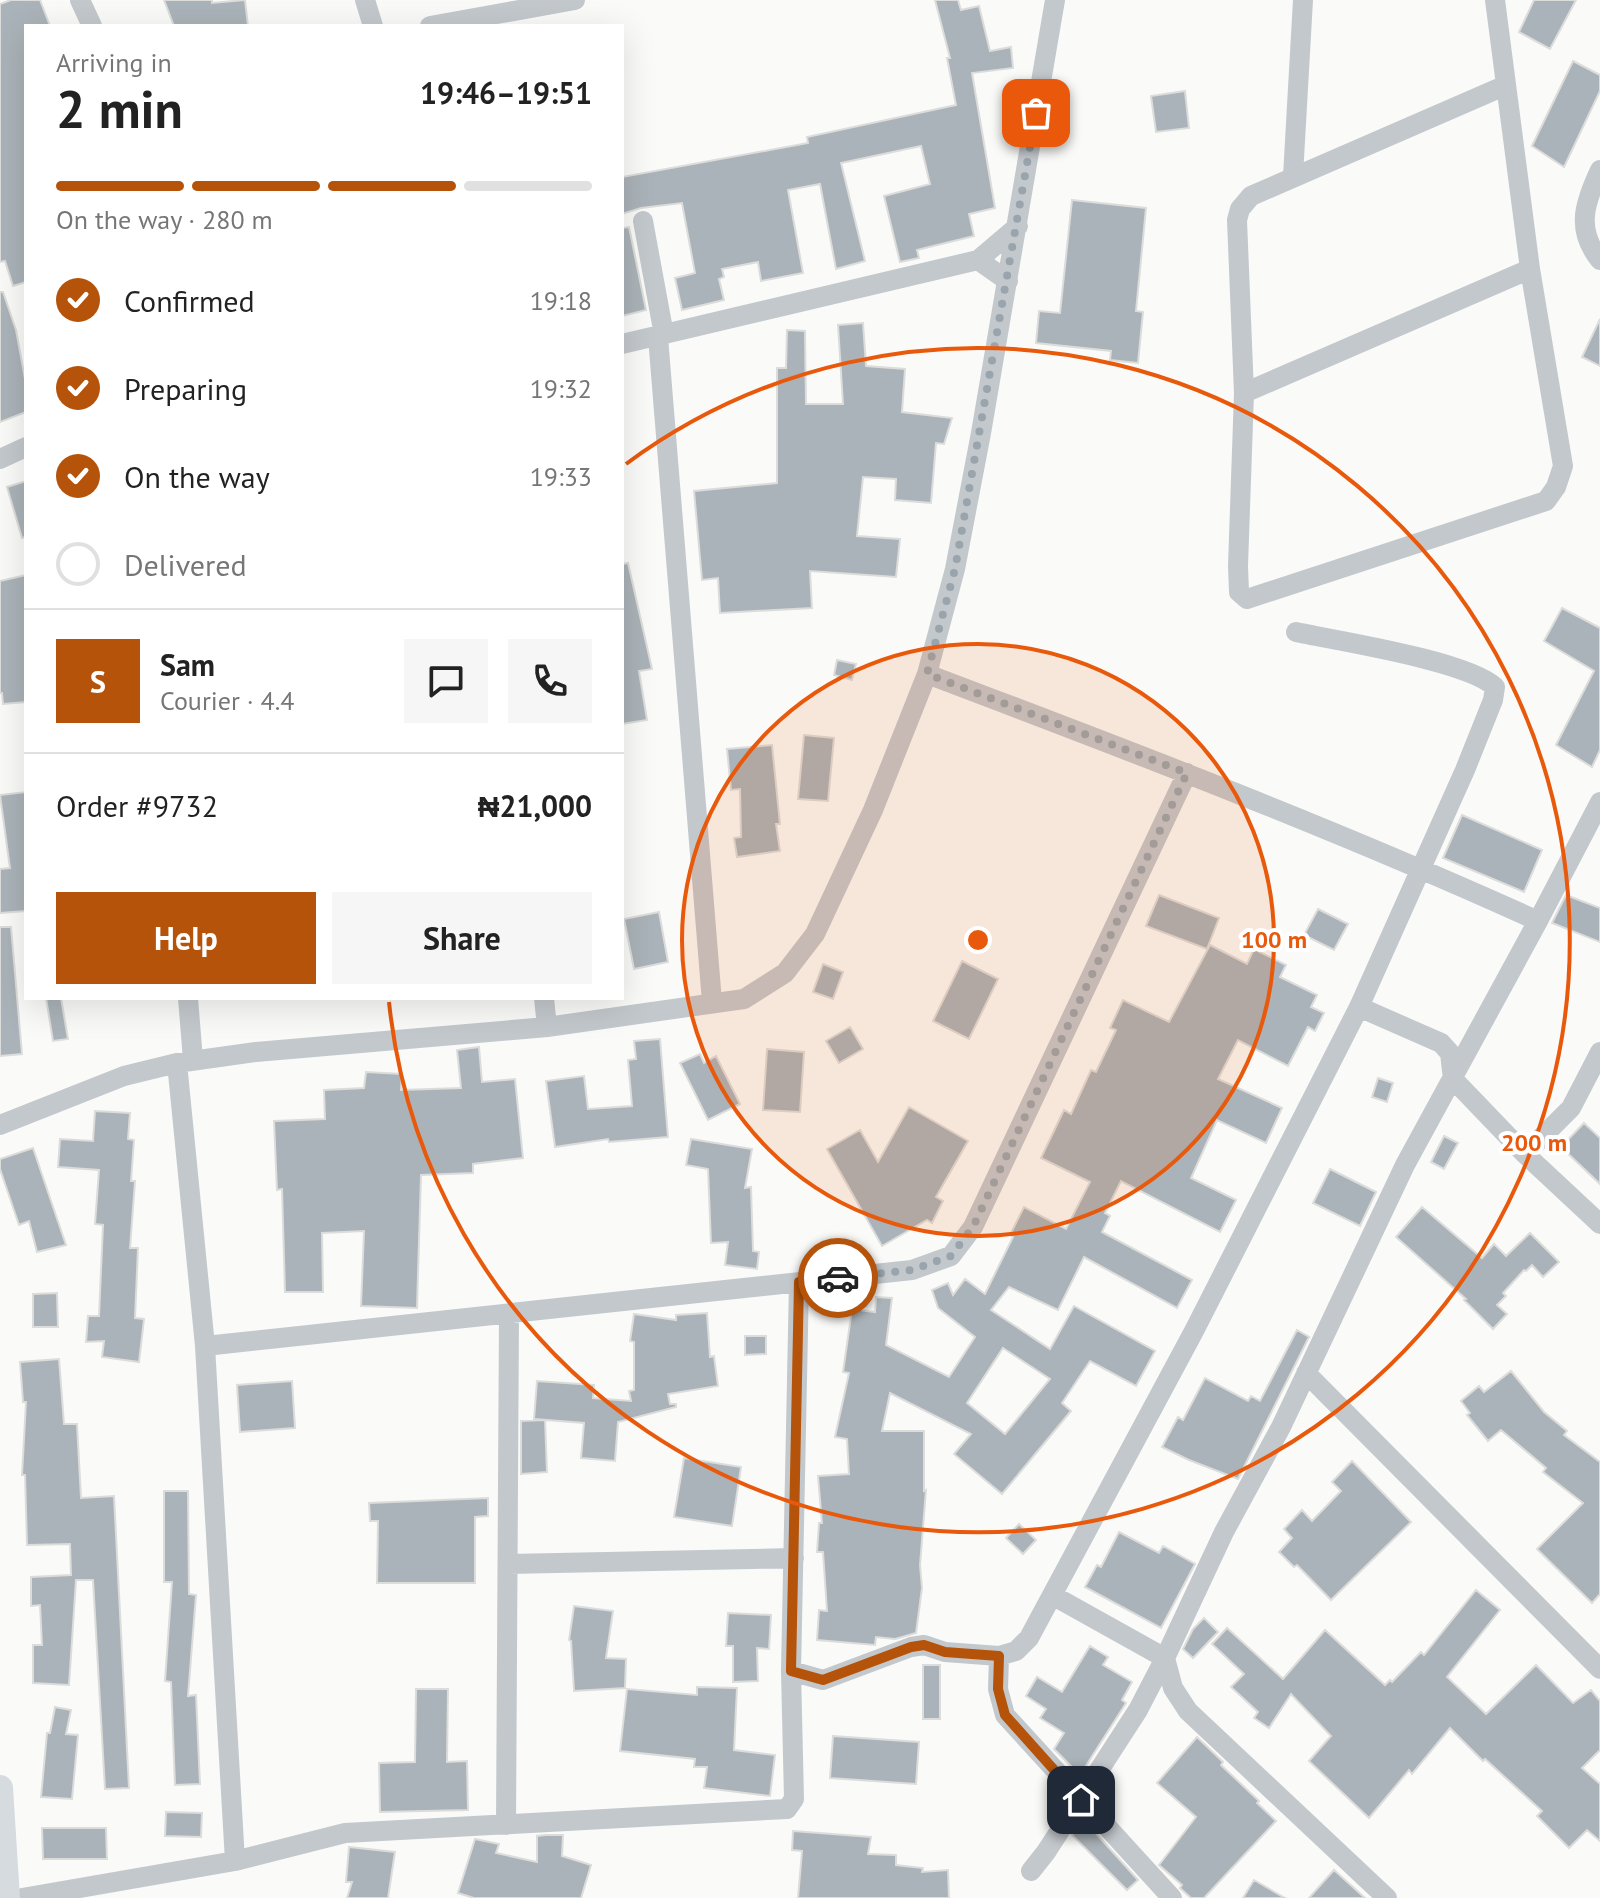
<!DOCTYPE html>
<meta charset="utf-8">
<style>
:root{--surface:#fff;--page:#f6f6f6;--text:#222;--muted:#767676;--line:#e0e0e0;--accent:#b45309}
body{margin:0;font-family:"PT Sans",sans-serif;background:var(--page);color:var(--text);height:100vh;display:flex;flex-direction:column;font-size:30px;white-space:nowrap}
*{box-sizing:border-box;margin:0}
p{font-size:26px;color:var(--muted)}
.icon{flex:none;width:44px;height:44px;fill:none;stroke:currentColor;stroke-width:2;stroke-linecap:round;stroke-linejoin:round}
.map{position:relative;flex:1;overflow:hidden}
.details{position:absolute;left:24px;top:24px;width:600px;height:976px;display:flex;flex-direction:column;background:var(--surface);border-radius:0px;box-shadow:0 8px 32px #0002}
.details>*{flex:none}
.pin{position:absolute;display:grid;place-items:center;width:68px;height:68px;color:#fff;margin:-34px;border-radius:16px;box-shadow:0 4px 12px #0006}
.courier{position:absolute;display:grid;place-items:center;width:80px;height:80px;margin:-40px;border:6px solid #b45309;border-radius:50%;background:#fff;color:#222;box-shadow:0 2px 10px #0007}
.summary em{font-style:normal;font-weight:800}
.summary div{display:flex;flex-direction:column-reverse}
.summary{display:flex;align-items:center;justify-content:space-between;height:136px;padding:0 32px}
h1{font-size:52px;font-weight:800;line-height:60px}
.bar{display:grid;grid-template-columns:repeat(4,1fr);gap:12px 8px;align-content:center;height:96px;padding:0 32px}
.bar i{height:10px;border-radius:6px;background:var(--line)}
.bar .selected{background:var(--accent)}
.bar p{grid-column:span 4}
.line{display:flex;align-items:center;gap:20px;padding:0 32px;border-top:2px solid var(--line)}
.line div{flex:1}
.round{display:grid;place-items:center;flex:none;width:84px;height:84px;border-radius:0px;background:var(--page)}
ol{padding:0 32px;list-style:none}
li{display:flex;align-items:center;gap:24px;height:88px}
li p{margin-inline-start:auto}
li .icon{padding:8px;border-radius:50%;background:var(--accent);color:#fff;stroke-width:4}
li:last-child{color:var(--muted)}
li i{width:44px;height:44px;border:4px solid var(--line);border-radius:50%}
.cta{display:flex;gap:16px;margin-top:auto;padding:16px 32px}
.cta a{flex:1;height:92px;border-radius:0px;background:var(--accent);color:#fff;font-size:32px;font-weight:800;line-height:92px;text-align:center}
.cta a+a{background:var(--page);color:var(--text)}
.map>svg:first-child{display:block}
</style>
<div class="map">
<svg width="1600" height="1898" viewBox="0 0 1600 1898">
<rect width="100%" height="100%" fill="#fafaf8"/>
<path fill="#aab3b9" stroke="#dcdcda" stroke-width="2" fill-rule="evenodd" d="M11 0H40L50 26H26V282L13 286 5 261 0 262V4Z
M164 0H212V3L245 0 248 26H174Z
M935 0H958L961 10 979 6 990 51 1011 47 1013 68 972 73 995 208 969 214 974 236 917 250 919 258 900 262 884 196 930 184 921 146 841 163 865 261 836 269 820 184 788 190 803 273 761 281 758 262 722 269 724 277 719 279 724 300 682 310 675 278 695 273 682 203 641 208 622 214V177L808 143 807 137 956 105 947 58H950Z
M1534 0H1576L1550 49 1519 32Z
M1573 61 1600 75V91L1564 167 1532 146Z
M1185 91 1189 128 1156 132 1151 96Z
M1072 200 1146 208 1136 311 1143 312 1138 363 1110 360 1111 351 1036 343 1039 311 1060 313Z
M629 227 646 310 622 316V228Z
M0 292H3L16 330 26 384V412L0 422Z
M1600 319V366L1582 357Z
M863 323 866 366 905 369 902 412 952 418 944 444 936 443 931 503 895 500 896 479 863 477 857 536 900 539 896 577 810 571 812 608 720 613 718 578 702 580 694 491 777 483V368H786L787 330 805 331 806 404H843L838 325Z
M26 481V537L22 538 7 487Z
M628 563 652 669 639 671 647 720 622 724V564Z
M26 575V702L3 704 2 693H0V581Z
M1562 608 1600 628V750L1592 767 1556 745 1594 671 1544 641Z
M837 660 856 664 852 680 834 675Z
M804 735 834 738 828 801 798 799Z
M772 745 780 824H776L780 851 737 857 734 838 741 837 740 789 731 790 727 749Z
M26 792V911L0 913V869L10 868 0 795Z
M1462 815 1542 850 1524 892 1443 858Z
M1159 895 1219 918 1207 949 1146 926Z
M1566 895 1600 908V942L1552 923Z
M1318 909 1348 924 1334 950 1304 935Z
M659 912 668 962 634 969 624 919Z
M0 927H11L22 1054 0 1056Z
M1210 945 1247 964 1254 949 1286 965 1280 977 1317 995 1311 1007 1324 1013 1315 1031 1308 1027 1288 1066 1238 1040 1218 1079 1282 1108 1266 1143 1217 1120 1191 1178 1236 1200 1220 1232 1121 1181 1105 1213 1110 1216 1102 1232 1192 1280 1177 1308 1084 1257 1058 1310 1009 1287 991 1310 1050 1349 1074 1306 1155 1351 1136 1386 1090 1361 1062 1403 1071 1411 1002 1494 954 1454 971 1434 890 1393 882 1431H924V1491L926 1490 920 1565 922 1588 916 1633 895 1639 876 1637 875 1645 817 1640 819 1610 827 1611 823 1552H817L819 1523H822L818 1476 849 1474 847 1439 835 1437 849 1373 843 1372 852 1309 875 1312 876 1297 892 1298 886 1345 949 1377 975 1337 938 1308 932 1290 948 1283 953 1295 965 1279 985 1294 1013 1237 1010 1235 1024 1207 1066 1229 1090 1182 1041 1158 1064 1110 1071 1114 1091 1070 1096 1072 1116 1030 1110 1028 1123 1000 1169 1022ZM1003 1348 1050 1379 1005 1434 967 1403Z
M962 961 998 979 969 1039 933 1021Z
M823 964 843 972 833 999 813 992Z
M46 998H61L68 1039 53 1041Z
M850 1027 863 1049 839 1063 826 1041Z
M660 1039 668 1137 609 1142 608 1139 555 1147 546 1081 584 1076 588 1109 632 1106 628 1060 636 1059 634 1041Z
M479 1047 482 1082 515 1079 523 1158 473 1164V1173L421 1175 417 1308 361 1306 364 1231 322 1233 323 1292H285L282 1189 277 1190 274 1121 325 1119 324 1090 364 1088 366 1072 402 1074 401 1090 461 1088 457 1050Z
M767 1049 804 1052 800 1112 763 1110Z
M700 1054 704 1063 716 1056 740 1104 708 1120 680 1063Z
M1378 1078 1393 1083 1387 1102 1372 1097Z
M909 1107 968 1141 936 1197 943 1201 932 1223 927 1220 882 1246 827 1149 860 1130 878 1162Z
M95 1111 130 1113 128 1139 134 1140 131 1181H135L130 1248H138L135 1318 144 1319 139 1362 102 1357 104 1341 86 1342 88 1316H99L103 1225 95 1224 99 1170 58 1167 60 1139 93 1141Z
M1584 1123 1600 1138V1184L1561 1147Z
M1444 1136 1458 1143 1444 1169 1431 1162Z
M691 1139 752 1149 745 1188 751 1187 753 1251 759 1252 757 1269 725 1265 728 1242 711 1243 708 1169 686 1165Z
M33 1148 66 1245 37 1252 29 1221 19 1225 0 1169V1159Z
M1330 1169 1376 1192 1360 1226 1313 1203Z
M1422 1207 1482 1258 1494 1244 1506 1256 1530 1233 1559 1262 1543 1277 1532 1265 1526 1271 1524 1270 1503 1293 1506 1296 1497 1305 1507 1314 1493 1329 1464 1300 1466 1299 1396 1237Z
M57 1293 58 1327H33V1294Z
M707 1313 710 1357 714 1356 718 1386 668 1394 670 1404H676V1407L618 1422 615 1461 581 1458 584 1423 534 1419 537 1381 594 1385 593 1398 631 1401 629 1391 634 1390V1342L630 1341 634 1314 676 1320V1315Z
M1297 1330 1309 1337 1238 1479 1189 1460 1162 1447 1178 1417 1183 1420 1205 1378 1248 1401 1251 1396 1260 1401Z
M745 1336H766V1354L745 1355Z
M59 1359 64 1424H77L81 1498 114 1496 129 1788 105 1789 93 1580H76L69 1685 33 1683V1645H42L40 1605 31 1606V1577L71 1575 70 1544 27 1545 25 1475H22L26 1402H23L20 1362Z
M1511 1371 1544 1412 1567 1431 1564 1435 1600 1462V1594L1592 1603 1537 1549 1583 1503 1543 1472 1546 1468 1501 1430 1488 1441 1467 1415 1470 1413 1461 1401 1479 1386 1484 1392Z
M292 1381 295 1428 240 1432 237 1385Z
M545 1420 547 1472 521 1474V1421Z
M684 1458 741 1467 732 1526 674 1517Z
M1352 1461 1411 1522 1331 1600 1297 1565 1294 1567 1279 1552 1292 1538 1284 1529 1302 1510 1312 1521 1341 1491 1332 1482Z
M164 1491H188L189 1594 196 1595 188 1696 196 1695 200 1784 175 1785 171 1682 165 1681 172 1582H164Z
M488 1498V1516L475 1517V1583H377L378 1521H370L369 1503Z
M1019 1524 1036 1540 1023 1554 1006 1538Z
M1119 1532 1159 1553 1163 1546 1195 1564 1161 1628 1085 1587 1097 1565 1101 1567Z
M1476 1590 1500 1610 1447 1677 1486 1714 1536 1665 1573 1703 1591 1690 1600 1701V1750L1582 1768 1600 1784V1841L1587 1830 1569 1848 1537 1816 1542 1811 1485 1759 1483 1761 1450 1728 1412 1774 1409 1770 1369 1818 1309 1761 1331 1736 1291 1694 1269 1728 1254 1718 1258 1712 1231 1687 1244 1674 1212 1644 1227 1628 1283 1679 1325 1630 1385 1685 1390 1680 1392 1682 1421 1652 1424 1655Z
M574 1606 613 1611 606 1658 626 1659 625 1688 574 1691 571 1641 569 1640Z
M728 1613 771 1615 769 1649 757 1648 758 1681 733 1682V1646H726Z
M1204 1618 1218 1632 1193 1658 1183 1649 1193 1629Z
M1090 1646 1108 1657 1103 1665 1132 1682 1122 1700 1126 1703 1080 1775 1054 1749 1064 1733 1040 1718 1046 1709 1026 1696 1037 1677 1062 1692Z
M923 1665H940V1719H923Z
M697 1687 737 1688 734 1750 775 1755 770 1796 704 1788 707 1767H694L695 1759 620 1751 627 1689 697 1695Z
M416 1689H448L447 1762 467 1761 468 1810 380 1812 379 1763 415 1762Z
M55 1707 71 1710 66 1734 78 1735 72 1799 41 1797 47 1733H50Z
M833 1736 919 1742 916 1784 830 1778Z
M1197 1737 1223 1762 1221 1765 1259 1801 1257 1803 1276 1821 1204 1898H1191L1180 1888 1182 1885 1159 1865 1196 1817 1157 1783Z
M166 1812 202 1813 201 1837 165 1836Z
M1083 1819 1138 1880 1127 1890 1072 1835Z
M42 1828H106L107 1859H43Z
M793 1831 871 1837 868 1854 896 1855V1865L923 1868 922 1872 948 1870 949 1898H798L802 1851 792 1850Z
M546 1835H563L562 1856 591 1865 581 1898H474L458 1893 475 1839 499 1844 496 1853 537 1862V1836Z
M349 1847 395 1852 388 1898H347L352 1882H346Z
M1334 1870 1365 1898H1309Z
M1254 1880 1285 1898H1243Z"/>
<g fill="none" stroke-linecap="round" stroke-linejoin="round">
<path stroke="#c3c8cc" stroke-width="20" d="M80 0 92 26
M365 0 373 26
M1495 0 1530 269 1563 466 1556 487 1546 501 1247 599 1239 592 1238 566 1244 393 1237 220 1240 209 1251 196 1504 86
M430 26 575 0
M1600 170C1585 202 1575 229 1600 260
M1293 176 1303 0
M643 221 664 335
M978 260 1018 226
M658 337 712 1002
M622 344 978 260 1008 281
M1244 393 1530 269
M0 459 26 447
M927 674C1133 752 1338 830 1538 921
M188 998 193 1060
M544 998 547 1027
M1359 1007 1441 1043 1450 1053 1453 1079 1525 1154 1600 1224
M177 1063 205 1346 235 1861
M0 1125 124 1076 177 1063 256 1052 547 1027 744 999 785 973 815 934 873 810 927 674 955 569 981 433 1055 0
M1525 1154 1571 1108 1600 1052
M205 1346 912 1270 951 1256 973 1227 1187 773
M1306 1373 1600 1669
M508 1564 794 1558
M1052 1595 1165 1658 1173 1688 1188 1711 1387 1898
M999 1656 998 1689 1005 1715 1172 1898
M791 1671 823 1680 911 1647 924 1645 945 1652 999 1656 1016 1651 1029 1638 1194 1331 1359 1007 1465 770 1493 700 1495 687C1468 661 1338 641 1296 632
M506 1825 509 1314
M1031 1871 1046 1852 1138 1710 1165 1658 1224 1532 1281 1427 1405 1165 1538 921 1600 802
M22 1898 235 1861 345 1833 787 1809 794 1799 791 1671 799 1282"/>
<path stroke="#d6dbdf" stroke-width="26" d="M0 1788 7 1898"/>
</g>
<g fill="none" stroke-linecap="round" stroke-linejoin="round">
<path stroke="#99a4ac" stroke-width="8" stroke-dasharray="0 14.4" d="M838 1278 912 1270 951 1256 973 1227 1187 773 927 674 955 569 1036 113"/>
<path stroke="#b45309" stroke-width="10" d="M838 1278 799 1282 791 1671 823 1680 911 1647 924 1645 945 1652 999 1656 998 1689 1005 1715 1081 1800"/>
</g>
<circle cx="978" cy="940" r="296" fill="#e8590c" fill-opacity=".12"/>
<g fill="none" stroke="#e8590c" stroke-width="4">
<circle cx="978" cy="940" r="296"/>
<path d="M626 464A592 592 0 1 1 389 1002"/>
</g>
<circle cx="978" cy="940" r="12" fill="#e8590c" stroke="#fff" stroke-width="4"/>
<g font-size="24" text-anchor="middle" font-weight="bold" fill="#e8590c" stroke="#fff" stroke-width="8" stroke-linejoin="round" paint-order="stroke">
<text x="1274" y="948">100 m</text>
<text x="1534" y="1151">200 m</text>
</g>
</svg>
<div class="pin" style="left:1036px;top:113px;background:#ea580c"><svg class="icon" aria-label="bag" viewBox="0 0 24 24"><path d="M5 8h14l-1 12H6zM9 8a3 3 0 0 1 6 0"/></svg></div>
<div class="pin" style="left:1081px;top:1800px;background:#1f2937"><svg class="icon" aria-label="home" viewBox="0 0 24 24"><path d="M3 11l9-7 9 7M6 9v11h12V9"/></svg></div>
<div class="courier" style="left:838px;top:1278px"><svg class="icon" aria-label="car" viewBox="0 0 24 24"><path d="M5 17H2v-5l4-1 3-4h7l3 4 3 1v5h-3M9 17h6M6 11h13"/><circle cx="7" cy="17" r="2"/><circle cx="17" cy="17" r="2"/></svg></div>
<section class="details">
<div class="summary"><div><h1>2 min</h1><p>Arriving in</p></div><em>19:46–19:51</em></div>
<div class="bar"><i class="selected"></i><i class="selected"></i><i class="selected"></i><i></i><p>On the way · 280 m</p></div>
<ol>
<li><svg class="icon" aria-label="check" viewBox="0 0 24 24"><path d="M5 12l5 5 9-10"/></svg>Confirmed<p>19:18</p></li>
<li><svg class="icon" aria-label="check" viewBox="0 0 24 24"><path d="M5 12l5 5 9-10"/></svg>Preparing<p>19:32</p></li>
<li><svg class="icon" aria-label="check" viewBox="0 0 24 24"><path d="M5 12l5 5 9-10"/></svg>On the way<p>19:33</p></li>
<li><i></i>Delivered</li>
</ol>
<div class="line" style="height:144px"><b class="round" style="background:var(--accent);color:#fff">S</b><div><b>Sam</b><p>Courier · 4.4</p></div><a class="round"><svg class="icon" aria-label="chat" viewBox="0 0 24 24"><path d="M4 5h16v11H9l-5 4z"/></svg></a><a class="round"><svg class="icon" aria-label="phone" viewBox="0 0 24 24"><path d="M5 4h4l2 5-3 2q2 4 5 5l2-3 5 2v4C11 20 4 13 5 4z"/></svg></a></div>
<div class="line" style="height:104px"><div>Order #9732</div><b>₦21,000</b></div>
<div class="cta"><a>Help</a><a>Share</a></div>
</section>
</div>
